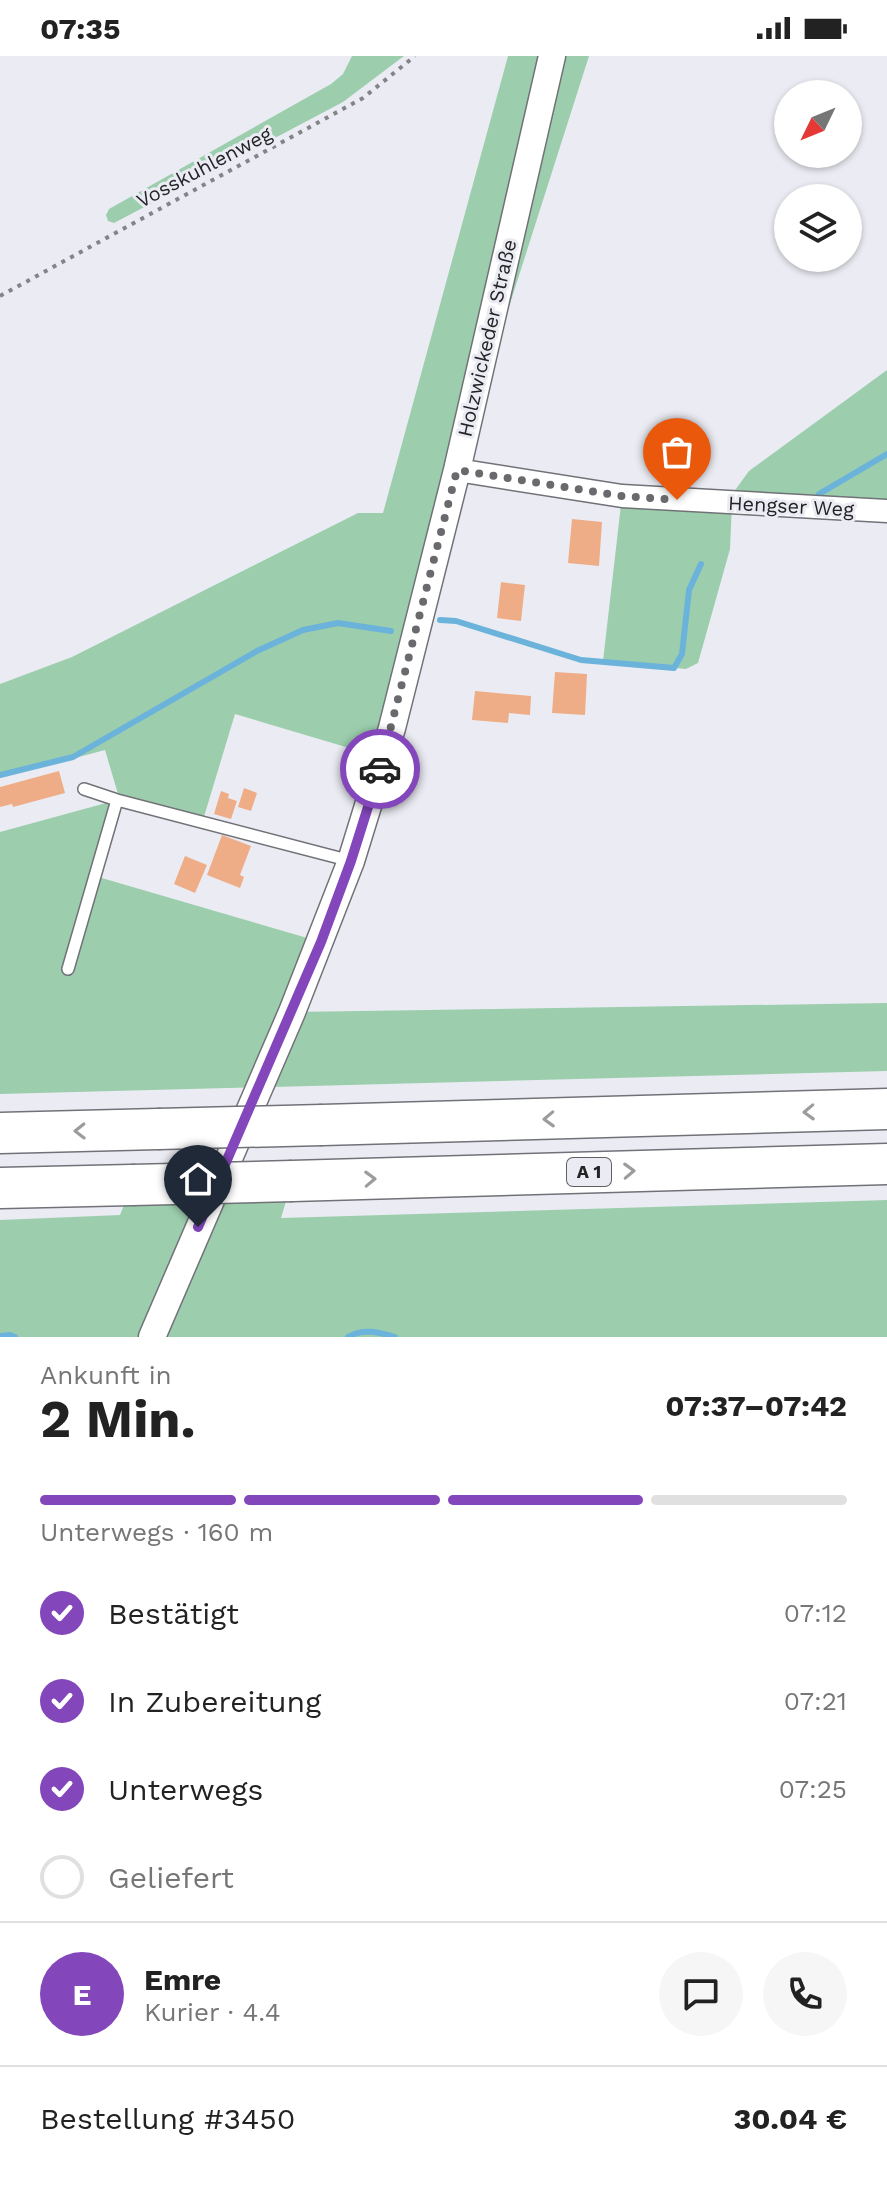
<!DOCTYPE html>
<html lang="de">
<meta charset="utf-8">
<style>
:root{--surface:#fff;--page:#f6f6f6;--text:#222;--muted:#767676;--line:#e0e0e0;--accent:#8346bb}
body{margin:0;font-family:"Work Sans",sans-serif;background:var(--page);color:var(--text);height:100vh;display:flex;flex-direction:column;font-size:30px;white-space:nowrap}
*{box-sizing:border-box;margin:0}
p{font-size:26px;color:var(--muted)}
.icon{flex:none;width:44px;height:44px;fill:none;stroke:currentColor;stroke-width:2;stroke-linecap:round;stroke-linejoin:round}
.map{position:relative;height:1281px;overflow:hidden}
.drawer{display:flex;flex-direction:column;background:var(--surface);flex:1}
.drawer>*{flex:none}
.needle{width:52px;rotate:227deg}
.tools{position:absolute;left:774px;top:24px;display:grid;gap:16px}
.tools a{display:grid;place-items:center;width:88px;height:88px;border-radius:50%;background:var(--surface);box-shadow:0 2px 6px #0004;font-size:40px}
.pin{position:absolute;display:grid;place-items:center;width:68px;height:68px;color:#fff;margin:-82px -34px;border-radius:50% 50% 50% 0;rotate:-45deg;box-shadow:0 0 8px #0007}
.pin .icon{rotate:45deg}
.courier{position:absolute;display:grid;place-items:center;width:80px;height:80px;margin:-40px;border:6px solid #8346bb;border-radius:50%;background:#fff;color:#222;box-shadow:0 2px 10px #0007}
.head em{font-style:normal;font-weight:700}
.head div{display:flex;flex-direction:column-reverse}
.head{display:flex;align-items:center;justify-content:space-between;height:136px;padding:0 40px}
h1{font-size:52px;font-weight:700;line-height:60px}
.bar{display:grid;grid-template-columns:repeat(4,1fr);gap:12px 8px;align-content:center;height:96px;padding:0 40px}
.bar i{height:10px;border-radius:6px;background:var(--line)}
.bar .active{background:var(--accent)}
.bar p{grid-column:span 4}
.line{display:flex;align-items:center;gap:20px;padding:0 40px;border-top:2px solid var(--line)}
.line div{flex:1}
.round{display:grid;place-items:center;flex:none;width:84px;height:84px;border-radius:42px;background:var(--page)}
ol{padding:0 40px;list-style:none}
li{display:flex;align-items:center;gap:24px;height:88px}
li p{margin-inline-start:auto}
li .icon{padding:8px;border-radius:50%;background:var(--accent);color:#fff;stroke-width:4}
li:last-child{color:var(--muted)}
li i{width:44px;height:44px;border:4px solid var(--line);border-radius:50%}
.status{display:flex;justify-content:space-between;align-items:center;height:56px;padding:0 40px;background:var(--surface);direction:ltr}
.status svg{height:22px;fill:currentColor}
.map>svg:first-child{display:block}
</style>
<div class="status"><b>07:35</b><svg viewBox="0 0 49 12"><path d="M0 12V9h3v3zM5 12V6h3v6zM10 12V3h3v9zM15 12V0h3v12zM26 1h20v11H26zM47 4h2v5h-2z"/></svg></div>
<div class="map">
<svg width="887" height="1281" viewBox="0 0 887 1281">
<rect width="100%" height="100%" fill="#ebecf3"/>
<path fill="#9ccead" d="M352 0H404L343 46 114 167 108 165 106 159 109 153 331 28 343 18Z
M508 0H589L457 414 383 702 235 658 203 764 118 738 105 694 0 722V628L72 601 358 457H383Z
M887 314V455L732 448 730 493 698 607 686 613 603 605 622 440 733 437 749 415Z
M117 744 95 820 321 886 293 956 887 947V1015L0 1038V776Z
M292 1125 281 1162 887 1144V1281H0V1164L120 1159 132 1129Z"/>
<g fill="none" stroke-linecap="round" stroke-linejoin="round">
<path stroke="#6bb3da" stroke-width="6" d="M819 438 887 398
M440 564 456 565 581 604 674 612 682 598 689 534 701 508
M0 719 73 701 257 595 303 574 338 567 391 575
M0 1280 10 1279 15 1281
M348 1281C363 1272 379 1276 395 1281"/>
</g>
<path fill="#eead87" d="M572 463 602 466 599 510 568 507Z
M501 526 525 529 521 565 497 562Z
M555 616 587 618 585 659 552 657Z
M475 635 531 640 530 659 509 657 508 667 472 664Z
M59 715 65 737 13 751 12 748 0 751V731Z
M244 732 257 737 251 755 238 751Z
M221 735 229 738 228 742 237 745 231 763 214 758Z
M222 779 251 790 240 819 244 821 240 832 207 819Z
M185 800 207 809 195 837 174 828Z"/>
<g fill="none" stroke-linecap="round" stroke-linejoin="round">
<defs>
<path id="service" d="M84 733 117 744 351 805
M68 913 117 744"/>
<path id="minor" d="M457 414 622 440 887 455"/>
<path id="tertiary" d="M152 1281 292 956 351 805 392 672 457 414 552 0"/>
<path id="motorway" d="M322 1069 887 1053
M0 1077 158 1073
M292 1125 887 1108
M0 1132 132 1129"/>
</defs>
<use href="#service" stroke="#717278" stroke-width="14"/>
<use href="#minor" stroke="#717278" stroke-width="25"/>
<use href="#tertiary" stroke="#717278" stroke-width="29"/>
<use href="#motorway" stroke="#717278" stroke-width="43"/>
<path stroke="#838388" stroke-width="4" stroke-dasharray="4 6" stroke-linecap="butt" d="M0 240 363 42 415 0"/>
<use href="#service" stroke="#fff" stroke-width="11"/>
<use href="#minor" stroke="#fff" stroke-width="22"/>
<use href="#tertiary" stroke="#fff" stroke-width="26"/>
<use href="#motorway" stroke="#fff" stroke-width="40"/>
<defs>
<path id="motorway-bridge" d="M158 1073 322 1069
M132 1129 292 1125"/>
</defs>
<use href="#motorway-bridge" stroke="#717278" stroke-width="43" stroke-linecap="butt"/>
<use href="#motorway-bridge" stroke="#fff" stroke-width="40"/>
</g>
<defs><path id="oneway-chevron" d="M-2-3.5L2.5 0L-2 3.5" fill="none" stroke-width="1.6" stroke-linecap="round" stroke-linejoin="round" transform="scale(2)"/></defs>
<g stroke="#9c9c9e">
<use href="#oneway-chevron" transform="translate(809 1056) rotate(178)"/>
<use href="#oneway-chevron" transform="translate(549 1063) rotate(178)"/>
<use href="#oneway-chevron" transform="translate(80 1075) rotate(179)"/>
<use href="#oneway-chevron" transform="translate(629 1115) rotate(-2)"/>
<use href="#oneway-chevron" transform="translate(370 1123) rotate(-2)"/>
</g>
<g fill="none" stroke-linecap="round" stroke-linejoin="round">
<path stroke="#6a6a6e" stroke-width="8" stroke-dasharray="0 14.4" d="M380 713 457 414 622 440 677 444"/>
<path stroke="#8346bb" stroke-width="10" d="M198 1171 321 886 351 805 380 713"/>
</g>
<g text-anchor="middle" stroke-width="6" stroke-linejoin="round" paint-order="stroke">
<rect fill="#ebecf3" stroke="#606064" stroke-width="2" x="567" y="1102" width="44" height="28" rx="6"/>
<g font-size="18" font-weight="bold" fill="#242427">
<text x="589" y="1122">A 1</text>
</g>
<g font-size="20" fill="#242427" stroke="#ebecf3">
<text transform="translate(204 111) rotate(-28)" y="7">Vosskuhlenweg</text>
<text transform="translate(487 282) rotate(-77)" y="7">Holzwickeder Straße</text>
<text transform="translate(791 450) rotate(3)" y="7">Hengser Weg</text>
</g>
</g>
</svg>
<div class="tools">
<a><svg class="needle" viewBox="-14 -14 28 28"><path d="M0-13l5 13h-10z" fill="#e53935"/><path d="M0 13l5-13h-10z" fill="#767676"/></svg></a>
<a><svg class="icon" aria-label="layers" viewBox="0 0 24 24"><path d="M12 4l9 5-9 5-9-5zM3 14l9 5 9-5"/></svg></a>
</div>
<div class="pin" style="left:677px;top:444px;background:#ea580c"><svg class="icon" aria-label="bag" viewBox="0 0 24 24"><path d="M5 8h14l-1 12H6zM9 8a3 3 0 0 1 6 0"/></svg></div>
<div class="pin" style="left:198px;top:1171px;background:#1f2937"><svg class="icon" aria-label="home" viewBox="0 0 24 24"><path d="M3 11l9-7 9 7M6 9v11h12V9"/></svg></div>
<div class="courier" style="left:380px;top:713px"><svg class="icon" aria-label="car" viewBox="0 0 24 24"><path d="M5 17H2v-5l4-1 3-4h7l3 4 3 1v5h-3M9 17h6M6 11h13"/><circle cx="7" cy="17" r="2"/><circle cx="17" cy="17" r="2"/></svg></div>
</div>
<section class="drawer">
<div class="head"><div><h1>2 Min.</h1><p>Ankunft in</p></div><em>07:37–07:42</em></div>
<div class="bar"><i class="active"></i><i class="active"></i><i class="active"></i><i></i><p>Unterwegs · 160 m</p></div>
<ol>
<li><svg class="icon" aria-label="check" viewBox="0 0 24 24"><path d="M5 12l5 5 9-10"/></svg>Bestätigt<p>07:12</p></li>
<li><svg class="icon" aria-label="check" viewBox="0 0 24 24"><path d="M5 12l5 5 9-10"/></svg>In Zubereitung<p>07:21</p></li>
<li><svg class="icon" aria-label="check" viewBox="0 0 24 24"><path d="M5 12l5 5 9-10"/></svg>Unterwegs<p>07:25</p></li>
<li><i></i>Geliefert</li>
</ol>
<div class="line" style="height:144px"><b class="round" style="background:var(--accent);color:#fff">E</b><div><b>Emre</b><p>Kurier · 4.4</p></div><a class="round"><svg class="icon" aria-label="chat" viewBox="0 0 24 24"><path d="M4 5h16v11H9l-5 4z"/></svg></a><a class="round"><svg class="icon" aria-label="phone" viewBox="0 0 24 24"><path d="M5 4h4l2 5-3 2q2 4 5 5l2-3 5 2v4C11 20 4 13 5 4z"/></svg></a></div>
<div class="line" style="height:104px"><div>Bestellung #3450</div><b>30.04 €</b></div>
</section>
